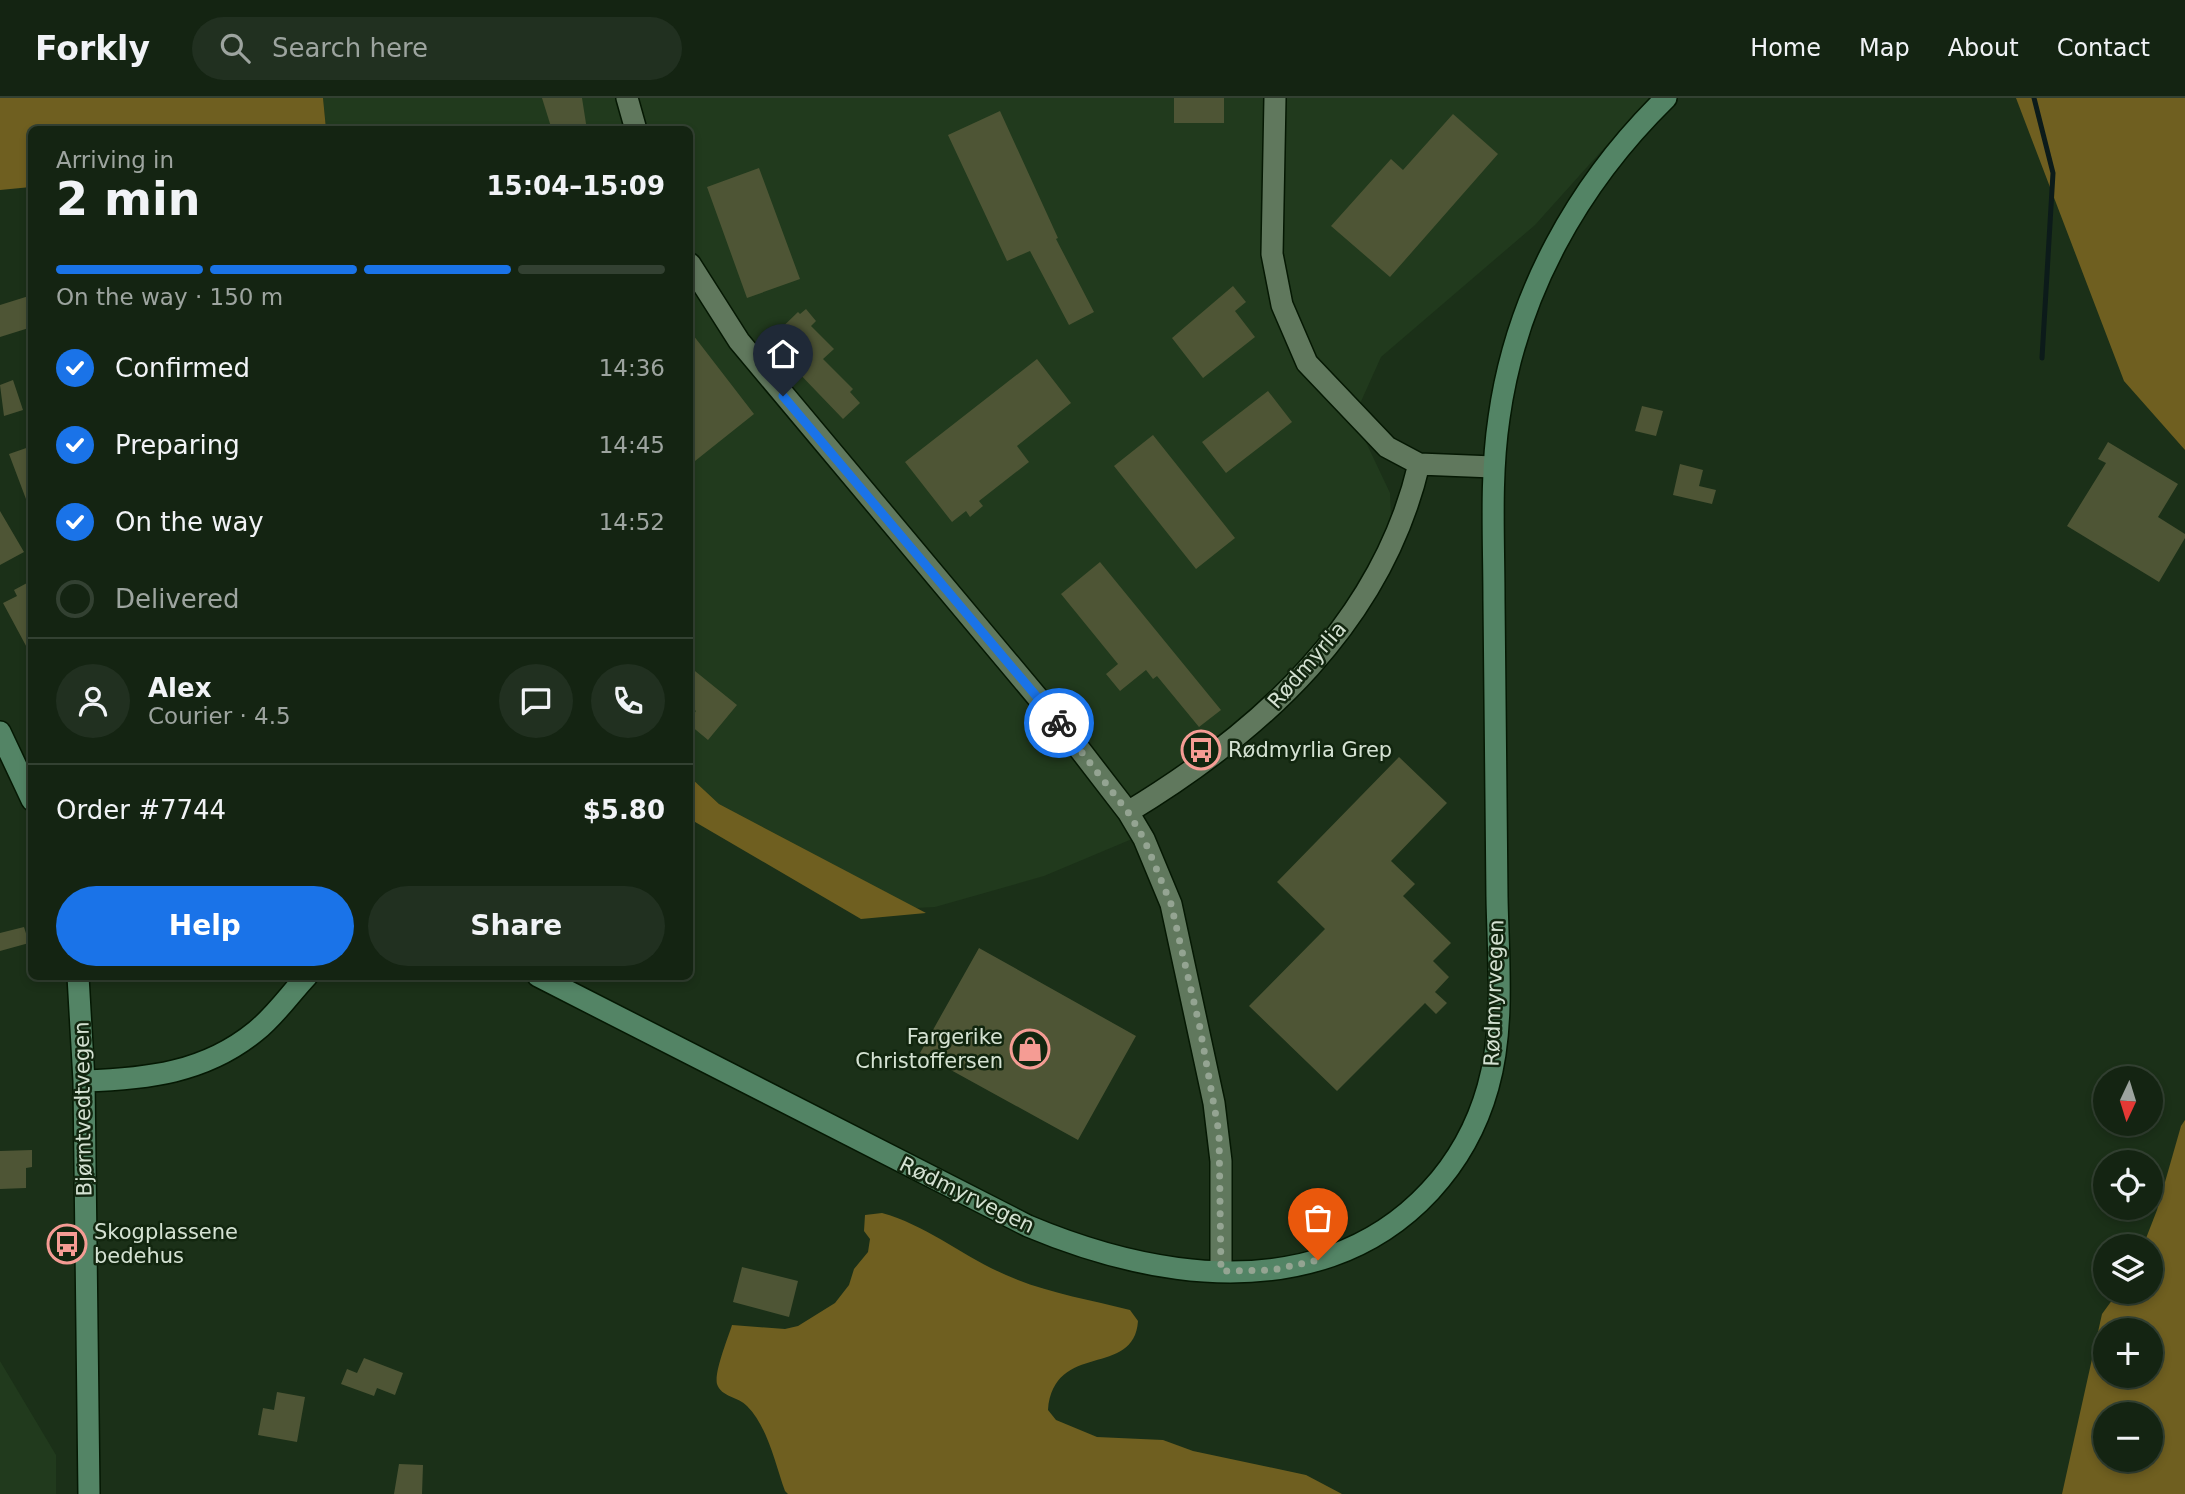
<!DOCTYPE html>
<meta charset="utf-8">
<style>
:root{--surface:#142412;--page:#213020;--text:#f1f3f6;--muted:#9da49f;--line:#334132;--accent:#1a73e8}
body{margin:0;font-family:"DejaVu Sans",sans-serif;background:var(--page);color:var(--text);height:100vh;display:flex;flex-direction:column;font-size:26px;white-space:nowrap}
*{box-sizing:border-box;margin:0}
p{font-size:23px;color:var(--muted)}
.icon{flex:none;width:38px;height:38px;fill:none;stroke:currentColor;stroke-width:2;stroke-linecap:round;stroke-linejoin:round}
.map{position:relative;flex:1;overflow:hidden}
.side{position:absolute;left:28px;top:28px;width:665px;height:854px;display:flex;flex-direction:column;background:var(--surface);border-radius:10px;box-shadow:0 4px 10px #0003,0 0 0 2px var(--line)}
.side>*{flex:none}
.needle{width:46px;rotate:184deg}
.fabs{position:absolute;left:2093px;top:968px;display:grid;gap:14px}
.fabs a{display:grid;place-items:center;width:70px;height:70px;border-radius:50%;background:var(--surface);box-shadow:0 4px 10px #0003,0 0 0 2px var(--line);font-size:35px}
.pin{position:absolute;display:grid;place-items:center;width:60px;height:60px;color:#fff;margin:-72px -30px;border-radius:50% 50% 50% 0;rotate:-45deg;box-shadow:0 0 7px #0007}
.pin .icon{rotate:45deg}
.courier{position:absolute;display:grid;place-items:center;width:70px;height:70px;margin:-35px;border:5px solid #1a73e8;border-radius:50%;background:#fff;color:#222;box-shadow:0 2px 9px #0007}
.head em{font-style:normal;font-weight:700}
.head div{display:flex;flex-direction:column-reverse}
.head{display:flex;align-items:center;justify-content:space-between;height:119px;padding:0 28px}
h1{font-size:46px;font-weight:700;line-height:52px}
.bar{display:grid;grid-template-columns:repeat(4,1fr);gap:10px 7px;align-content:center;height:84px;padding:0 28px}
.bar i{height:9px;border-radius:5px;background:var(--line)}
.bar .selected{background:var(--accent)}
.bar p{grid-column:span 4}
.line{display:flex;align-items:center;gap:18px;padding:0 28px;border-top:2px solid var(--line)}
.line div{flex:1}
.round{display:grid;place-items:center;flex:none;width:74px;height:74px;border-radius:37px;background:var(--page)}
ol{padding:0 28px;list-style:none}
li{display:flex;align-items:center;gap:21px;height:77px}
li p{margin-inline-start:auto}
li .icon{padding:7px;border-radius:50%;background:var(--accent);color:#fff;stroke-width:4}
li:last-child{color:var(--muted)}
li i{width:38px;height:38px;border:4px solid var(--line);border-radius:50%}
.cta{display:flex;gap:14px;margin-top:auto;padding:14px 28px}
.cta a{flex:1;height:80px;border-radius:42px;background:var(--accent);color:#fff;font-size:28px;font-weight:700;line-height:80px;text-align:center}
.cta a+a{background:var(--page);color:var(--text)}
header{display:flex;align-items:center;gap:42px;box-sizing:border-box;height:98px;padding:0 35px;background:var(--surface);border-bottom:2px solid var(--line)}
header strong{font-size:33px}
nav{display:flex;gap:38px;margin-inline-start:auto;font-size:24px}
.search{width:490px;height:63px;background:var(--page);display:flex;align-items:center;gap:18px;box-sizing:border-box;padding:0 24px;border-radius:38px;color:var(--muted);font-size:26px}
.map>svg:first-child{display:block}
</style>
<header>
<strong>Forkly</strong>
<div class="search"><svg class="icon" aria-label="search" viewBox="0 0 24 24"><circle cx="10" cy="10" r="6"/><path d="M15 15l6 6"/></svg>Search here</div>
<nav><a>Home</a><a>Map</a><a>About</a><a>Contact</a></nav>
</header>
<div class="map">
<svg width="2185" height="1396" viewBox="0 0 2185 1396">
<rect width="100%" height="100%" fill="#1b3018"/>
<path fill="#213a1d" d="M323 0H1649L1535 127 1381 259 1354 319 1390 395 1391 417 1382 443 1347 502 1294 576 1201 656 1117 711 1132 741 1044 778 935 809 915 810 719 706 690 679V32L326 31Z
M0 1263 56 1357V1396H0Z"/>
<path fill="#6f5f20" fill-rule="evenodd" d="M0 0H323L326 31 32 32 31 89 0 92Z
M2016 0H2185V352L2124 283Z
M690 679 719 706 926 815 861 821 690 721Z
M2185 1022V1396H2062L2102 1216 2118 1194H2151V1148H2143L2157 1112 2181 1028ZM2151 1232V1278H2105V1232ZM2151 1316V1362H2105V1316Z
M882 1115C926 1127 964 1159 1006 1177 1046 1195 1088 1201 1130 1212L1138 1223C1134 1281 1054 1242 1048 1312L1056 1322 1097 1339 1163 1342 1193 1353 1306 1377 1342 1396H788L785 1393C775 1366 768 1329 747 1308 739 1299 721 1299 717 1286 714 1274 728 1240 732 1227L785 1231 798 1228 835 1205 849 1187 854 1171 868 1154 870 1141 864 1133 865 1117Z"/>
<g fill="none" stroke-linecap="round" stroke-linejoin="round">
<path stroke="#0c1b1a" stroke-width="5" d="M2034 0 2053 75 2042 260"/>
</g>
<path fill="#4e5535" d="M542 0H582L587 32H552Z
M1174 0H1224V25H1174Z
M1000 13 1058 140 1056 141 1094 214 1069 227 1030 153 1007 163 948 37Z
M1453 16 1498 56 1390 179 1331 128 1391 61 1403 72Z
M759 70 800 181 747 200 707 89Z
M1233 188 1246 204 1235 213 1255 239 1203 280 1172 240Z
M32 197V229L0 239V207Z
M806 211 816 223 811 228 834 251 823 261 853 291 850 294 860 305 843 321 768 243 798 214 800 216Z
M690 233 754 316 690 367Z
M1037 261 1071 305 1017 348 1029 364 979 403 983 408 970 419 966 413 952 424 905 364Z
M13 282 23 312 4 318 0 287Z
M1268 293 1292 324 1226 375 1202 344Z
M1642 308 1663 313 1656 338 1635 333Z
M1153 337 1235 440 1196 471 1114 368Z
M2108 344 2178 386 2158 419 2185 436V440L2159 484 2067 428 2106 365 2098 361Z
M32 348V409H29L9 356Z
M1680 366 1703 372 1699 388 1716 392 1712 406 1673 397Z
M0 413 24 454 0 467Z
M1100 464 1221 612 1199 629 1157 578 1153 581 1146 572 1120 593 1106 576 1118 566 1061 496Z
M27 485 32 490V559L3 505 17 498 14 492Z
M690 569 737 607 708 642 690 627V621L696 613 690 608Z
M1399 659 1447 705 1391 763 1415 786 1403 798 1451 845 1433 863 1449 879 1435 894 1447 905 1436 916 1425 905 1337 993 1249 908 1325 831 1277 784Z
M24 829 29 845 0 853V835Z
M979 850 1136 938 1078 1042 920 955Z
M32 1052V1069L26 1070V1090L0 1091V1053Z
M742 1169 798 1183 789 1219 733 1204Z
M364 1260 403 1275 395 1297 377 1290 374 1298 341 1286 347 1271 357 1275Z
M277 1294 305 1299 297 1344 258 1337 263 1310 274 1312Z
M399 1366 423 1367 422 1396H394Z"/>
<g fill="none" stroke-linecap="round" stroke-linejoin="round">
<defs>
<path id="street" d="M627 0 636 32
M690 166 739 243 1064 631 1128 714 1144 741 1171 806 1214 1005 1221 1063V1173
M1419 366 1493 369
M1128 714C1262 633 1382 524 1419 366L1387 349 1307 265 1282 207 1272 156 1275 0"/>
<path id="secondary" d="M0 634 32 702
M78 878 84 983 89 1396
M538 878 1028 1128C1121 1167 1232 1192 1331 1158 1408 1131 1466 1068 1488 989 1505 929 1498 860 1497 799 1496 700 1495 602 1494 503 1494 442 1490 380 1499 320 1516 197 1578 86 1666 0
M84 983C146 981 205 975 256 933 275 918 290 896 307 878"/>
</defs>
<use href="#street" stroke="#051803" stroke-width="24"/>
<use href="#secondary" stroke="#051803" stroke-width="24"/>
<use href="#street" stroke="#60785d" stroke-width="21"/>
<use href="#secondary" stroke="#538465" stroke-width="21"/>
</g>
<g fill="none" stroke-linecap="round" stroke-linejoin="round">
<path stroke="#94a492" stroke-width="7" stroke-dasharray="0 12.6" d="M1059 625 1128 714 1144 741 1171 806 1200 930 1219 1035 1221 1173 1273 1172 1318 1162"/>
<path stroke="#1a73e8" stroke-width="9" d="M783 298 1059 625"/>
</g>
<defs>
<symbol id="bus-ring" viewBox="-11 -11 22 22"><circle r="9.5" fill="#12260f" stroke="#f59c94" stroke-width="1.5"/><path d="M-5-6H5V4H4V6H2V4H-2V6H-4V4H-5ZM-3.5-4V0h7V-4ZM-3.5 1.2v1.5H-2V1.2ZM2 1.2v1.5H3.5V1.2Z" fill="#f59c94"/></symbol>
<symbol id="shop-ring" viewBox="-11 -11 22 22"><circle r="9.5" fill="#12260f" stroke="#f59c94" stroke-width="1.5"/><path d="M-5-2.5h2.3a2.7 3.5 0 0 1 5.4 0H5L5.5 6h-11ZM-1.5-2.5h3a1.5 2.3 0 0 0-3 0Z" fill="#f59c94"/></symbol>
</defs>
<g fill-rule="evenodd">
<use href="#bus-ring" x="1179" y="630" width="44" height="44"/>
<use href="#shop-ring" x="1008" y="929" width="44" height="44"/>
<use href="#bus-ring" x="45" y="1124" width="44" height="44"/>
</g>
<g text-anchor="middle" stroke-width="5" stroke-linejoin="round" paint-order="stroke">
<g font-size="21" fill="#d5e2d3" stroke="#12260f">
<text transform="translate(1307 567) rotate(-49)" y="7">Rødmyrlia</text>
<text transform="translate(1494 895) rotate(-88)" y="7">Rødmyrvegen</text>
<text transform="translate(83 1011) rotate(-91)" y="7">Bjørntvedtvegen</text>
<text transform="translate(967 1097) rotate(26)" y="7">Rødmyrvegen</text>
</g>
<g font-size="21" fill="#d5e2d3" stroke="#12260f" text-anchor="start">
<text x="1228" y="659">Rødmyrlia Grep</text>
<text x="1003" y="946" text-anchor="end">Fargerike<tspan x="1003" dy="24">Christoffersen</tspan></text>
<text x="94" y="1141">Skogplassene<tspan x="94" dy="24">bedehus</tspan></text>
</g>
</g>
</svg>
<div class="fabs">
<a><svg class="needle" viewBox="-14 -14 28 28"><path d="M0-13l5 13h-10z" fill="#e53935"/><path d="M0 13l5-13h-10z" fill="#9da49f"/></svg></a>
<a><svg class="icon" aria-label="locate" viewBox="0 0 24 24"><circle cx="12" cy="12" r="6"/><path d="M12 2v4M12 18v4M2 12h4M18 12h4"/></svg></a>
<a><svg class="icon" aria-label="layers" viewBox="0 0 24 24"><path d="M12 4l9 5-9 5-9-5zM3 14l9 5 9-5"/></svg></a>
<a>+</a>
<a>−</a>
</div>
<div class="pin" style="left:1318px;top:1162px;background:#ea580c"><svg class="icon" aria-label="bag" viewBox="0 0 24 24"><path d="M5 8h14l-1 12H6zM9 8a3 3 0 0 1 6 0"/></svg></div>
<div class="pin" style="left:783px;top:298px;background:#1f2937"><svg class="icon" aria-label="home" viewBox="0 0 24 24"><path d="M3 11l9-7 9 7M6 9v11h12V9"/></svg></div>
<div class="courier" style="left:1059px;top:625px"><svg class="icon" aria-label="bike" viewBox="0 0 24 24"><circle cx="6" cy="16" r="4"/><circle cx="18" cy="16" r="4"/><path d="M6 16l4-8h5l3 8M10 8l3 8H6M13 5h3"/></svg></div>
<section class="side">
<div class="head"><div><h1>2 min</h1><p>Arriving in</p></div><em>15:04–15:09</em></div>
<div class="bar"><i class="selected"></i><i class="selected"></i><i class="selected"></i><i></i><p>On the way · 150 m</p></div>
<ol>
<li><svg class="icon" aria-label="check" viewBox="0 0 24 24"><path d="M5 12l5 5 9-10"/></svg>Confirmed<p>14:36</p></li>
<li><svg class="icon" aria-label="check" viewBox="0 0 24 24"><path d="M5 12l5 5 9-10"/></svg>Preparing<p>14:45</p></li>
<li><svg class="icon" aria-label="check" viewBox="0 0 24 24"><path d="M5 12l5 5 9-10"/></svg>On the way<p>14:52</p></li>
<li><i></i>Delivered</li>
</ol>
<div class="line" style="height:126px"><a class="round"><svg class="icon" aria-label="person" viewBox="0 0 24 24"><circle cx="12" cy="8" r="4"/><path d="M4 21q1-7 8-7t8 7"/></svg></a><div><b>Alex</b><p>Courier · 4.5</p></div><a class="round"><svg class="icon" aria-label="chat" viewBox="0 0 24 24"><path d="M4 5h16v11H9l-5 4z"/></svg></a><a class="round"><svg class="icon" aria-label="phone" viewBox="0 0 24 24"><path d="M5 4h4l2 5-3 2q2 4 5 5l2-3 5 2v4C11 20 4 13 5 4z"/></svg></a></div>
<div class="line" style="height:91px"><div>Order #7744</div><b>$5.80</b></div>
<div class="cta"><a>Help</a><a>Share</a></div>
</section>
</div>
